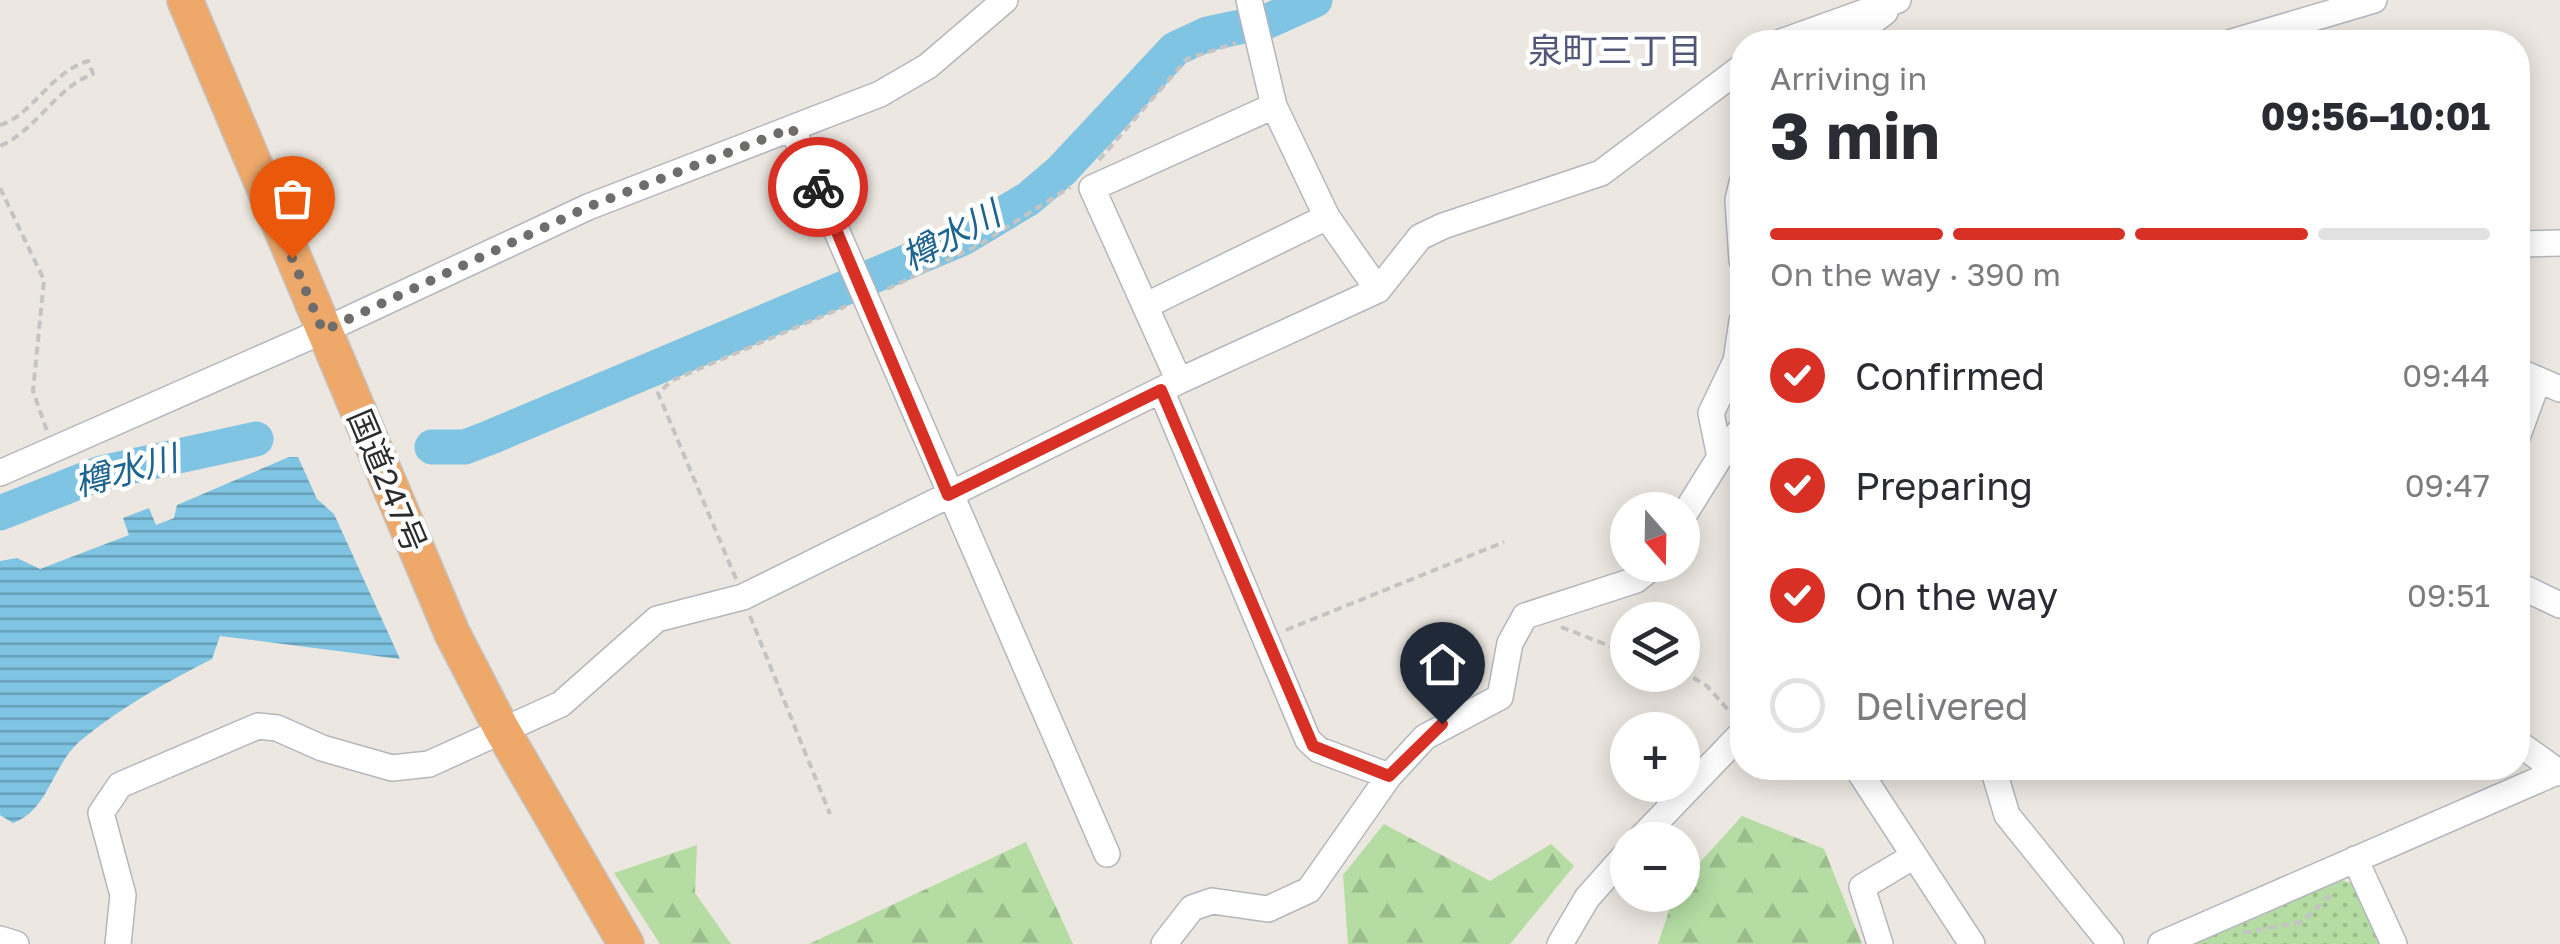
<!DOCTYPE html>
<meta charset="utf-8">
<style>
:root{--surface:#fff;--page:#f7f7f7;--text:#2b2b33;--muted:#7c7c81;--line:#e1e1e2;--accent:#d93025}
body{margin:0;font-family:"Golos Text","Noto Sans JP",sans-serif;background:var(--page);color:var(--text);height:100vh;display:flex;flex-direction:column;font-size:38px;white-space:nowrap}
*{box-sizing:border-box;margin:0}
p{font-size:32px;color:var(--muted)}
.icon{flex:none;width:55px;height:55px;fill:none;stroke:currentColor;stroke-width:2;stroke-linecap:round;stroke-linejoin:round}
.map{position:relative;flex:1;overflow:hidden}
.side{position:absolute;left:1730px;top:30px;width:800px;height:750px;display:flex;flex-direction:column;background:var(--surface);border-radius:40px;box-shadow:0 5px 25px #0003}
.side>*{flex:none}
.needle{width:65px;rotate:160deg}
.controls{position:absolute;left:1610px;top:492px;display:grid;gap:20px}
.controls a{display:grid;place-items:center;width:90px;height:90px;border-radius:50%;background:var(--surface);box-shadow:0 5px 25px #0003;font-size:50px}
.pin{position:absolute;display:grid;place-items:center;width:85px;height:85px;color:#fff;margin:-102px -42px;border-radius:50% 50% 50% 0;rotate:-45deg;box-shadow:0 0 10px #0007}
.pin .icon{rotate:45deg}
.courier{position:absolute;display:grid;place-items:center;width:100px;height:100px;margin:-50px;border:8px solid #d93025;border-radius:50%;background:#fff;color:#222;box-shadow:0 2px 12px #0007}
.headline em{font-style:normal;font-weight:700}
.headline div{display:flex;flex-direction:column-reverse}
.headline{display:flex;align-items:center;justify-content:space-between;height:170px;padding:0 40px}
h1{font-size:65px;font-weight:700;line-height:75px}
.bar{display:grid;grid-template-columns:repeat(4,1fr);gap:15px 10px;align-content:center;height:120px;padding:0 40px}
.bar i{height:12px;border-radius:8px;background:var(--line)}
.bar .active{background:var(--accent)}
.bar p{grid-column:span 4}
ol{padding:0 40px;list-style:none}
li{display:flex;align-items:center;gap:30px;height:110px}
li p{margin-inline-start:auto}
li .icon{padding:10px;border-radius:50%;background:var(--accent);color:#fff;stroke-width:4}
li:last-child{color:var(--muted)}
li i{width:55px;height:55px;border:5px solid var(--line);border-radius:50%}
.map>svg:first-child{display:block}
</style>
<div class="map">
<svg width="2560" height="944" viewBox="0 0 2560 944">
<defs>
<pattern id="green-dots" width="8" height="8" patternUnits="userSpaceOnUse" patternTransform="scale(2.5)"><rect width="8" height="8" fill="#b4dca3"/><path d="M2 2h.1M6 6h.1" fill="none" stroke="#9bbd8c" stroke-width="1.8" stroke-linecap="round"/></pattern>
<pattern id="forest-firs" width="22" height="20" patternUnits="userSpaceOnUse" patternTransform="scale(2.5)"><rect width="22" height="20" fill="#b4dca3"/><path d="M5 1l3.5 6h-7zM16 11l3.5 6h-7z" fill="#9bbd8c"/></pattern>
<pattern id="water-rules" width="6" height="5" patternUnits="userSpaceOnUse" patternTransform="scale(2.5)"><rect width="6" height="5" fill="#7fc4e2"/><path d="M0 2.5h6" fill="none" stroke="#689fb7"/></pattern>
</defs>
<rect width="100%" height="100%" fill="#ece7e0"/>
<path fill="url(#green-dots)" d="M2335 878 2357 885 2384 944H2182Z"/>
<path fill="url(#forest-firs)" d="M1742 816 1824 849 1862 944H1658L1674 895H1682L1683 881Z
M1384 824 1490 881 1551 844 1574 866 1510 944H1348L1343 875Z
M1026 842 1073 944H809Z
M697 845 695 893 731 944H660L614 873Z"/>
<path fill="url(#water-rules)" d="M289 457H298L317 499 334 514 400 659 220 636 212 659C165 683 121 707 80 741 52 765 49 810 13 823L0 815V561L17 558 40 569 129 535 123 518 149 508 156 525 174 518 177 505Z"/>
<g fill="none" stroke-linecap="round" stroke-linejoin="round">
<path stroke="#7fc4e2" stroke-width="35" d="M432 447H465L491 437 963 238 1028 199 1061 171 1175 49 1207 34 1268 21 1315 0
M0 513 101 473 256 439"/>
<defs>
<path id="minor" d="M1249 0 1274 106 1327 217 1378 290
M1781 42 1898 0
M1845 42 1885 12
M2232 42 2374 0
M792 128 1107 854
M1742 183 1738 200 1742 260
M2518 244 2560 243
M1145 306 1327 217
M2518 371 2560 389
M1179 381 1092 188 1274 106
M1161 390 1308 740 1319 750 1389 776
M2518 435 2538 380
M1720 457 1742 428
M0 473 323 331 588 207 880 94 928 66 1005 0
M1682 518 1720 457 1711 413 1736 361 1742 321
M2518 585 2560 605
M2518 743 2560 773
M1857 768 1972 944
M1993 768 2007 815 2111 944
M1639 840 1742 733
M2355 859 2394 944
M0 939 16 944
M118 944 123 895 101 813 120 785 258 726 277 728 322 748 392 768 429 764 561 704 657 619 743 597 1179 381 1378 290 1420 237 1443 226 1601 173 1742 67
M1164 944 1192 908 1212 901 1268 909 1309 890 1389 776 1425 737 1500 697 1510 643 1525 616 1636 580 1655 565
M1560 944 1587 898 1628 852
M1880 944 1862 887 1914 856
M2161 944 2559 771"/>
<path id="highway" d="M185 0 452 633 501 728 626 944"/>
</defs>
<use href="#minor" stroke="#b4b6be" stroke-width="28"/>
<use href="#highway" stroke="#c4c4c4" stroke-width="38"/>
<path stroke="#c4c4c4" stroke-width="4" stroke-dasharray="8 5" stroke-linecap="butt" d="M0 125C33 115 48 74 88 61L93 74C55 88 37 130 0 146
M1099 160 1187 59 1236 43
M0 188 44 280 33 391 47 431
M887 289 979 245 1070 187
M736 579 658 393 673 380 846 306
M750 616 830 814
M1561 627 1628 653
M1286 630 1504 542
M1682 671 1707 686 1731 713
M2243 933 2301 922 2332 894"/>
<use href="#minor" stroke="#fff" stroke-width="25"/>
<use href="#highway" stroke="#eda86a" stroke-width="35"/>
</g>
<g fill="none" stroke-linecap="round" stroke-linejoin="round">
<path stroke="#6f6d6b" stroke-width="10" stroke-dasharray="0 18" d="M292 258 323 331 588 207 792 128 818 187"/>
<path stroke="#d93025" stroke-width="12" d="M818 187 948 495 1161 390 1313 746 1389 776 1442 724"/>
</g>
<g text-anchor="middle" stroke-width="9" stroke-linejoin="round" paint-order="stroke">
<g font-size="32" fill="#2c2c2c" stroke="#fff">
<text transform="translate(387 481) rotate(67)" y="11">国道247号</text>
</g>
<g font-size="35" fill="#515778" stroke="#fff">
<text x="1615" y="63">泉町三丁目</text>
</g>
<g font-size="35" font-style="italic" fill="#1d6490" stroke="#fff">
<text transform="translate(951 236) rotate(-28)" y="12">樽水川</text>
<text transform="translate(126 471) rotate(-15)" y="12">樽水川</text>
</g>
</g>
</svg>
<div class="controls">
<a><svg class="needle" viewBox="-14 -14 28 28"><path d="M0-13l5 13h-10z" fill="#e53935"/><path d="M0 13l5-13h-10z" fill="#7c7c81"/></svg></a>
<a><svg class="icon" aria-label="layers" viewBox="0 0 24 24"><path d="M12 4l9 5-9 5-9-5zM3 14l9 5 9-5"/></svg></a>
<a>+</a>
<a>−</a>
</div>
<div class="pin" style="left:292px;top:258px;background:#ea580c"><svg class="icon" aria-label="bag" viewBox="0 0 24 24"><path d="M5 8h14l-1 12H6zM9 8a3 3 0 0 1 6 0"/></svg></div>
<div class="pin" style="left:1442px;top:724px;background:#1f2937"><svg class="icon" aria-label="home" viewBox="0 0 24 24"><path d="M3 11l9-7 9 7M6 9v11h12V9"/></svg></div>
<div class="courier" style="left:818px;top:187px"><svg class="icon" aria-label="bike" viewBox="0 0 24 24"><circle cx="6" cy="16" r="4"/><circle cx="18" cy="16" r="4"/><path d="M6 16l4-8h5l3 8M10 8l3 8H6M13 5h3"/></svg></div>
<section class="side">
<div class="headline"><div><h1>3 min</h1><p>Arriving in</p></div><em>09:56–10:01</em></div>
<div class="bar"><i class="active"></i><i class="active"></i><i class="active"></i><i></i><p>On the way · 390 m</p></div>
<ol>
<li><svg class="icon" aria-label="check" viewBox="0 0 24 24"><path d="M5 12l5 5 9-10"/></svg>Confirmed<p>09:44</p></li>
<li><svg class="icon" aria-label="check" viewBox="0 0 24 24"><path d="M5 12l5 5 9-10"/></svg>Preparing<p>09:47</p></li>
<li><svg class="icon" aria-label="check" viewBox="0 0 24 24"><path d="M5 12l5 5 9-10"/></svg>On the way<p>09:51</p></li>
<li><i></i>Delivered</li>
</ol>
</section>
</div>
